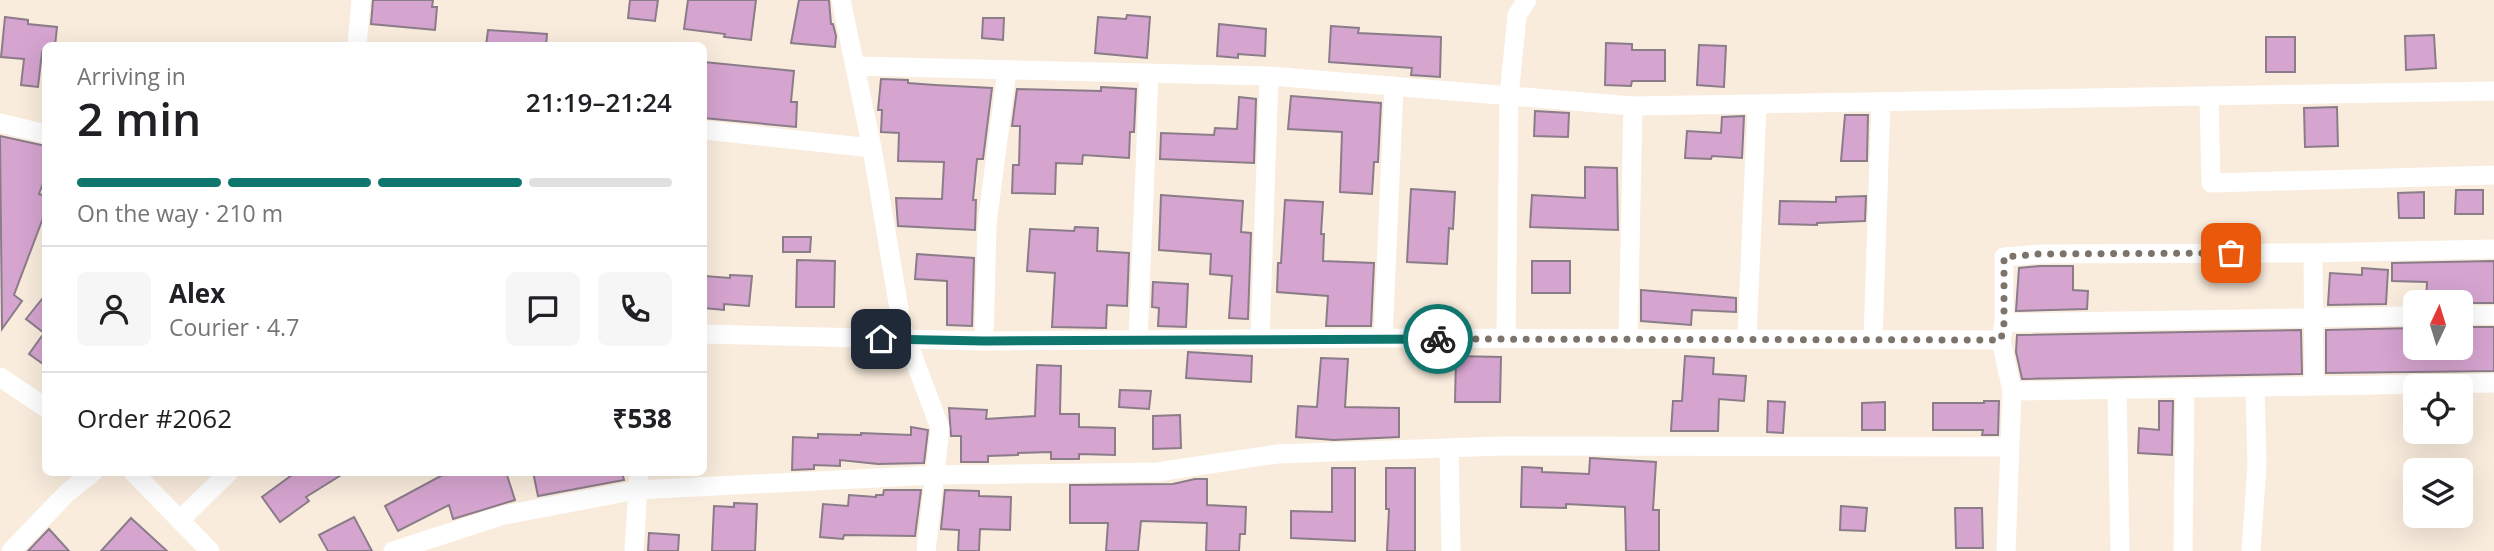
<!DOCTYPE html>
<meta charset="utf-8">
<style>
:root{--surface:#fff;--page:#f6f6f6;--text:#202124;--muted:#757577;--line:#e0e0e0;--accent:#0f766e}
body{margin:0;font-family:"Open Sans",sans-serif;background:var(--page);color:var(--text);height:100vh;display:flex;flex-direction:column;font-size:26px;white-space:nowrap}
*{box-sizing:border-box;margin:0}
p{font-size:23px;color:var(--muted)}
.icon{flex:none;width:38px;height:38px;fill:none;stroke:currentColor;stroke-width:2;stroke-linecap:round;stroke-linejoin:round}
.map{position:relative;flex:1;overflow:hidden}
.panel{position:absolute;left:42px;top:42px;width:665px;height:434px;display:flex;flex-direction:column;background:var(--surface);border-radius:10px;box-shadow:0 7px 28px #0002}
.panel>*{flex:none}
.needle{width:46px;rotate:4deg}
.tools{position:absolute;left:2403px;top:290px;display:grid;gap:14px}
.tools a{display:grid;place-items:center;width:70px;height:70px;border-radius:10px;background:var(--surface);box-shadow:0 7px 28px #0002;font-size:35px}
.pin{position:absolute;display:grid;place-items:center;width:60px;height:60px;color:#fff;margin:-30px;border-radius:14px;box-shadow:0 4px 10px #0006}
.courier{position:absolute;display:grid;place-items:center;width:70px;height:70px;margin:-35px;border:5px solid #0f766e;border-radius:50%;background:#fff;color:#222;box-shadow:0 2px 9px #0007}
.summary em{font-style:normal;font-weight:600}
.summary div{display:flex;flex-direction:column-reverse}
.summary{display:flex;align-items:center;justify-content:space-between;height:119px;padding:0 35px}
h1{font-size:46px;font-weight:600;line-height:52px}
.bar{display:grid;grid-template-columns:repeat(4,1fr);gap:10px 7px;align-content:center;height:84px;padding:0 35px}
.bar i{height:9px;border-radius:5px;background:var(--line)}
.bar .active{background:var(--accent)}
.bar p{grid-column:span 4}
.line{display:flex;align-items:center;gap:18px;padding:0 35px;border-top:2px solid var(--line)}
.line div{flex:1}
.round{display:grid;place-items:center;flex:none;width:74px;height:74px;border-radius:10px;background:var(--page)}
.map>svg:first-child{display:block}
</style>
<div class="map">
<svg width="2494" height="551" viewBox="0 0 2494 551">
<rect width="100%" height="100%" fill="#f9ecdd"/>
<path fill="#d5a4cf" stroke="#8b7c89" stroke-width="2" d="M373 0H433L432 7H437L435 30 371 24Z
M630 0H658L655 21 628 18Z
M688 0H756L751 40 724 37 725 34 684 29Z
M799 0H829L831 24H833L836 36 835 47 791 43Z
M1127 15 1150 17 1147 58 1095 53 1098 17 1126 19Z
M5 17 28 20V24L57 27 55 46H46V53L42 52 38 87 21 85 24 59 1 57Z
M983 18H1004L1003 40 982 38Z
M1219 24 1266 29 1265 56 1238 54V58L1217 56Z
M1331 26 1359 28 1358 33 1441 37 1440 77 1411 75 1412 68 1329 62Z
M488 30 547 34 546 46H486Z
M2434 35 2436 68 2406 70 2405 36Z
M2266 37H2295V72H2266Z
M1606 43 1632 44V50H1665V81H1632L1631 86 1605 85Z
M1699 45 1726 46 1724 87 1697 85Z
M704 62 794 71 791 102H797L796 127 704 118Z
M881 79 908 80V83L935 85 992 88 983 159H977L973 200H976L975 230 898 226 896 198 942 199 944 162 898 161 899 133 881 132 882 110H878Z
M1101 87 1136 89 1134 132H1130L1129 158 1083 155 1082 164 1056 163 1055 194 1012 193 1013 165H1019L1020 126H1012L1017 89 1101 91Z
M1291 96 1381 103 1378 162H1374L1372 194 1340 192 1342 132 1288 129Z
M1239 97 1256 99 1254 163 1160 159 1161 133 1214 135 1215 128 1237 129Z
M2337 107 2338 146 2305 147 2304 108Z
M1535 111 1569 113 1568 137 1534 136Z
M1845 115H1868L1867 161H1841Z
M1744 116 1742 158 1712 156 1711 159 1685 158 1687 131 1721 133 1722 117Z
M0 136 46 146V175L39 194 46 196V210L14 295 22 301 2 329Z
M1585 167 1617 168 1618 230 1530 227 1532 195 1585 198Z
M1411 189 1455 192 1453 229 1449 228 1447 264 1407 262Z
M2456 190H2483V214H2455Z
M2424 192V218H2399L2398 193Z
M1161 195 1243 201 1241 232 1251 233 1248 319 1229 318 1232 276 1210 274 1211 254 1159 250Z
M1866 196 1865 221 1817 223V225L1779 224 1780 201 1836 202V197Z
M1285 200 1323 202 1321 234H1324L1323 261 1374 263 1371 326H1326L1328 296 1277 292 1278 263H1281Z
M1075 227 1098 228 1097 251 1129 253 1127 306 1107 305 1106 328 1052 327 1055 273 1027 271 1030 229 1074 231Z
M783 237H811L810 252H783Z
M917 254 974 258 972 326 947 325V281L915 279Z
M797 260 835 261 834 307H796Z
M1532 261H1570V293H1532Z
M2494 261V303H2426L2427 282 2392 281V263Z
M2040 266H2073V290L2088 291 2087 309 2016 311 2019 268Z
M2362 268 2388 270 2386 304 2328 305 2330 273 2362 275Z
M730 275 752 276 749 306 724 304V310L704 308 705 276 730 278Z
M1153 282 1188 284 1186 327 1158 326 1159 308 1152 307Z
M1641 290 1736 298V312L1692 310 1691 325 1641 321Z
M46 294V366L29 354 44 333 26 319Z
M2461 327H2494V371L2326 373V330L2415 328V348H2460Z
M2301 330 2302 374 2022 379 2016 352 2017 335Z
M1188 352 1252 356 1251 382 1186 378Z
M1456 356 1501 357 1500 402H1455Z
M1685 356 1714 358 1713 374 1746 376 1744 401 1719 399 1718 431H1671L1673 401H1682Z
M1321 358 1348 359 1345 407 1399 408V437L1334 440 1296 437 1298 406 1317 407Z
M1037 365 1061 366 1060 414H1079V427L1115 428V455L1079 454V459H1051V452L1018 453V455L988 456V462H961V436H951L949 408 987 410 986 419 1035 416Z
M1120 390 1151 391 1149 409 1119 407Z
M1768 401 1785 402 1783 433 1767 432Z
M1984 401H1999L1998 435H1982L1983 430H1933V403H1984Z
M2159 401H2173L2172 455 2138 453 2139 428 2159 430Z
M1885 402V430H1862V403Z
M1180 415 1181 448 1153 449V416Z
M911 427 928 430 924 463 878 464 840 460V466L814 465V469L792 470 793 437 818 438V434L861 435V433L911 435Z
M1590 458 1656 462 1653 510H1659V551H1626L1625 507 1566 504V508L1521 507 1522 467 1542 468V472L1589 474Z
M1332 468H1355V541L1291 538V511L1332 512Z
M1386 468H1415V551H1387L1389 509H1386Z
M296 472H346L306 497 309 501 280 522 262 497Z
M448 472H506L515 500 453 519 449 505 398 531 385 506Z
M533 472H622L624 480 538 496Z
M1195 479H1207V505L1246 507 1245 534H1240L1239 551H1206L1207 523 1141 521 1138 551H1106L1108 523H1070V485L1173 484Z
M884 490H921L915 536 844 535 843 539 820 537 823 504 848 506 849 495 876 497V495H883Z
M945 490 979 491V496L1011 497 1010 530 980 529 979 551H958L959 530 941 529Z
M734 503 757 504 755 551H712L714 506 734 507Z
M1841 506 1867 508 1865 531 1840 530Z
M1955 508H1982L1983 548H1956Z
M354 517 372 551H328L319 535Z
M131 518 167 551H101Z
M49 529 69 551H28Z
M649 533 679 535 678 551H648Z"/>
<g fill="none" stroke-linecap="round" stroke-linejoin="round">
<path stroke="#fff" stroke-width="19" d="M841 0 872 148 902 327 940 428 926 551
M357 46 361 0
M855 66 1269 76 1633 106 2494 91
M2209 96 2211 183 2494 175
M0 123 46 134
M704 130 872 148
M2313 253 2314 386
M2460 315H2494
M2004 323 2415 316
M704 334 984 341 1383 338 2001 340
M1383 338 1394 86
M1138 339 1149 73
M1260 339 1269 76
M1506 339 1509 96 1517 15 1527 0
M1747 339 1757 104
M1873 339 1881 102
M1628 340 1633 106
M984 341 987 224 1007 70
M0 377 46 408
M2117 389 2120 551
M2012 391 2494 383
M1449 448 1451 551
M133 472 210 551
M180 520 229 472
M11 551 67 493 93 472
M393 551 504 515 637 490 935 475 1157 472 1277 454 1501 446 2010 447
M634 551 639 472
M2006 551 2012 391 2001 340 2004 323V257L2039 254 2313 253 2494 249
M2183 551 2185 388
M2251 551 2257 465 2255 387"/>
</g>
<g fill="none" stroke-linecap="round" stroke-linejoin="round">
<path stroke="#7c746b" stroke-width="7" stroke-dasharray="0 12.6" d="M1438 339 2001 340 2004 323V257L2039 254 2231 253"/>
<path stroke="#0f766e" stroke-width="9" d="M881 339 984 341 1438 339"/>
</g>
</svg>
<div class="tools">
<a><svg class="needle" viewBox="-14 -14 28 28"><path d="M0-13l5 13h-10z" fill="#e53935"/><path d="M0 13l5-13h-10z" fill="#757577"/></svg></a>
<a><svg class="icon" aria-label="locate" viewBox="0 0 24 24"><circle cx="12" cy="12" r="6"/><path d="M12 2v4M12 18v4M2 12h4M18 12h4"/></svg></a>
<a><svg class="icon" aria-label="layers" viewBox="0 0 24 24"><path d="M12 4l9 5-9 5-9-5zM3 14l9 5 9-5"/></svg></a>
</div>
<div class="pin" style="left:2231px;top:253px;background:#ea580c"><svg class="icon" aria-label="bag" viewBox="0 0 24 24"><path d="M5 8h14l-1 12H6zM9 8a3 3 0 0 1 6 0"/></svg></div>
<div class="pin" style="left:881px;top:339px;background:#1f2937"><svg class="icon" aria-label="home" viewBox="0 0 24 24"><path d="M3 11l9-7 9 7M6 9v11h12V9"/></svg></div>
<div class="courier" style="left:1438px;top:339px"><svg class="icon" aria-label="bike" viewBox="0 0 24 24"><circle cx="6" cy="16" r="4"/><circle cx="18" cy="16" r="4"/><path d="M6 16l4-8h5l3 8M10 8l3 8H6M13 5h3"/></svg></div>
<section class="panel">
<div class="summary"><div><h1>2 min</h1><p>Arriving in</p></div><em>21:19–21:24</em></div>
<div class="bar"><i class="active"></i><i class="active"></i><i class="active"></i><i></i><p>On the way · 210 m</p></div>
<div class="line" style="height:126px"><a class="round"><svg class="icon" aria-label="person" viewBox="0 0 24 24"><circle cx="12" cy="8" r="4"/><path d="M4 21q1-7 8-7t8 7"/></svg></a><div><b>Alex</b><p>Courier · 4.7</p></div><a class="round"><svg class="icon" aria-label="chat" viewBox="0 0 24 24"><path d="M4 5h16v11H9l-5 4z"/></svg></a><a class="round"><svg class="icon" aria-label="phone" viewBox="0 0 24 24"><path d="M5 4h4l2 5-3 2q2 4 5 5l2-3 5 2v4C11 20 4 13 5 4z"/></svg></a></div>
<div class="line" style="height:91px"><div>Order #2062</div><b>₹538</b></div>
</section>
</div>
